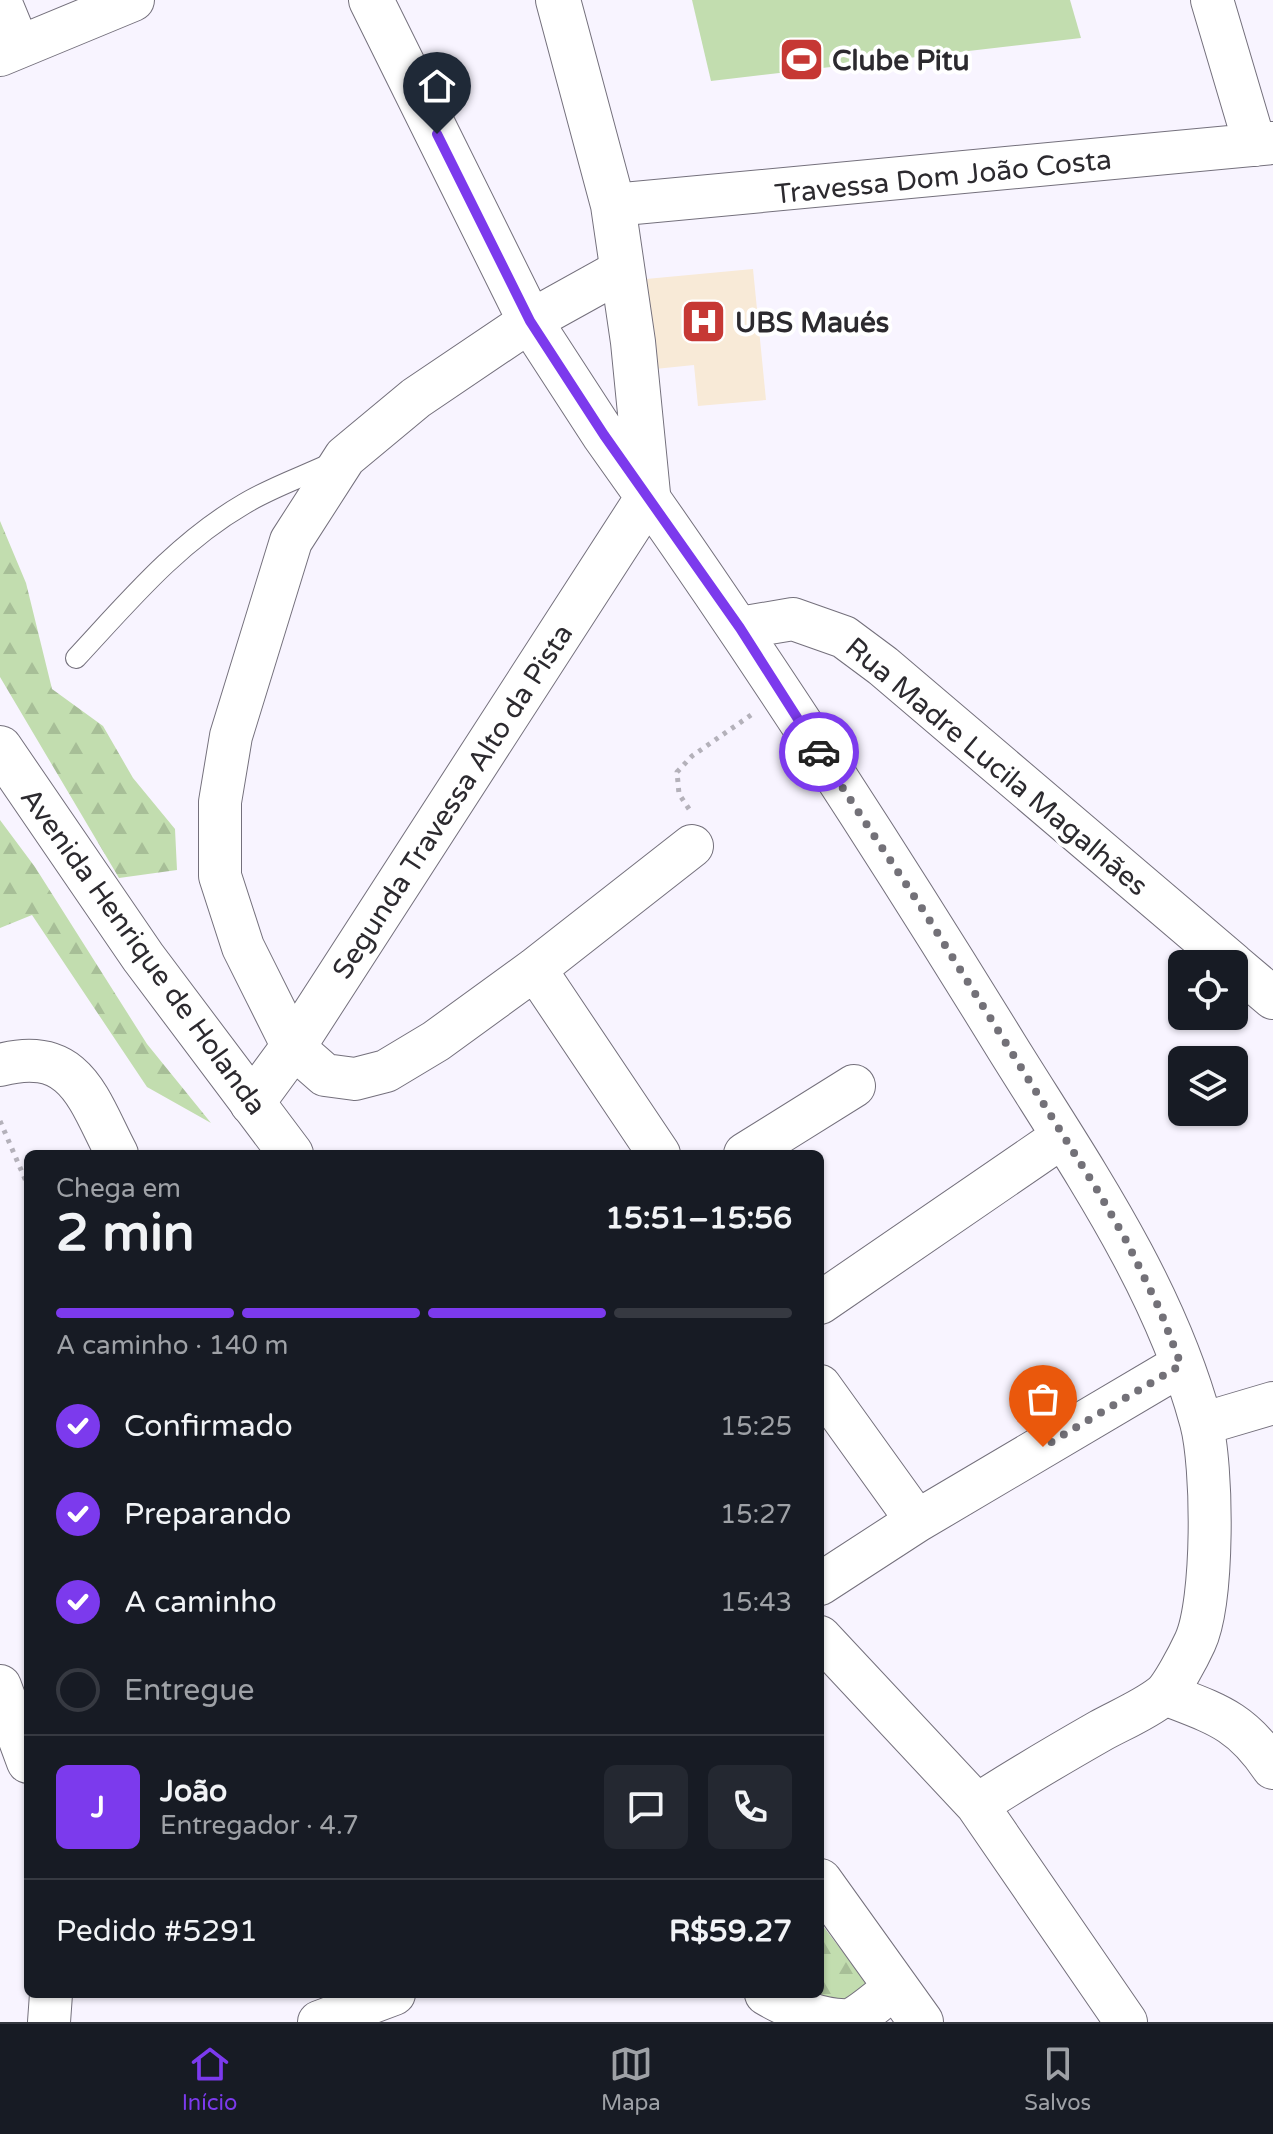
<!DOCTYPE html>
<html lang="pt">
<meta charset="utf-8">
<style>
:root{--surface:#171b24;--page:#242831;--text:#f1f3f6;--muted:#9ea1a6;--line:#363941;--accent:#7c3aed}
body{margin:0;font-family:"Varela Round",sans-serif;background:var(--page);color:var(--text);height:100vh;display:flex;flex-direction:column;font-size:30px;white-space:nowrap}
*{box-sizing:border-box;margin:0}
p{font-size:26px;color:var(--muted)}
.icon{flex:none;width:44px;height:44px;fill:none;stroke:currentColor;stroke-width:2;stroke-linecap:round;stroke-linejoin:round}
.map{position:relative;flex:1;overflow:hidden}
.drawer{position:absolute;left:24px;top:1150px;width:800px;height:848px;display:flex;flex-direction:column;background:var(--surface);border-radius:12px;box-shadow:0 2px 6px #0004}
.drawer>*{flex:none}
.buttons{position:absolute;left:1168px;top:950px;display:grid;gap:16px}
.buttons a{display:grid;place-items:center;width:80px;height:80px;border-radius:12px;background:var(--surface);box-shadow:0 2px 6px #0004;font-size:40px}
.pin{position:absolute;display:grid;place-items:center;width:68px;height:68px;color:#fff;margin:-82px -34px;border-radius:50% 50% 50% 0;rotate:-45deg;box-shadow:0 0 8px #0007}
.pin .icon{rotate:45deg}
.courier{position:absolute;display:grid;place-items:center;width:80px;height:80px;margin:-40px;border:6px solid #7c3aed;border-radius:50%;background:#fff;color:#222;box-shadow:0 2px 10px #0007}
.head em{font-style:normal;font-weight:700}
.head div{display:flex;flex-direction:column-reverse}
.head{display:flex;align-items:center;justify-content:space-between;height:136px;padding:0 32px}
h1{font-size:52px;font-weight:700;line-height:60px}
.bar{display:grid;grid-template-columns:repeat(4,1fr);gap:12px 8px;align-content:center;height:96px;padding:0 32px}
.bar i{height:10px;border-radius:6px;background:var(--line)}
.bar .on{background:var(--accent)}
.bar p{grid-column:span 4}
.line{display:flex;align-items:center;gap:20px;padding:0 32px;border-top:2px solid var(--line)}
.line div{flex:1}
.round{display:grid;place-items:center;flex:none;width:84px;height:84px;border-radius:12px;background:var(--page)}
ol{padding:0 32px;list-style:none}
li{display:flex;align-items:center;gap:24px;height:88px}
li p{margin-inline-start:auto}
li .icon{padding:8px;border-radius:50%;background:var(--accent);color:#fff;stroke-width:4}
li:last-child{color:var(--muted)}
li i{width:44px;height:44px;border:4px solid var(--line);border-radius:50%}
.menu{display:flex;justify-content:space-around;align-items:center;height:112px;border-top:2px solid var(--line);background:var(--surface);font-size:22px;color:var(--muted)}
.menu a{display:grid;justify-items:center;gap:4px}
.menu .on{color:var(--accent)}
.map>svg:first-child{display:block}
</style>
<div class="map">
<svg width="1273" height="2022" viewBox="0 0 1273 2022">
<defs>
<pattern id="forest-firs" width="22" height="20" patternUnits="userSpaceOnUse" patternTransform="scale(2)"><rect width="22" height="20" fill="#c2ddaf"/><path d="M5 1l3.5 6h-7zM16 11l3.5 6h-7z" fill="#a7be97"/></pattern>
</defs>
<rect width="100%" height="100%" fill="#f8f4ff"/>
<path fill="#f8ead7" d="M753 269 766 400 698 406 694 365 655 369 646 279Z"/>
<path fill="url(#forest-firs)" d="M0 521 26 583 52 689 103 726 133 778 175 829 177 870 119 878 0 677Z
M0 820 35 867 147 1044 211 1123 147 1087 32 915 0 928Z
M820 1922 871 1989 840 2017 806 1994H820Z"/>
<path fill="#c2ddaf" d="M692 0H1070L1081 38 711 81Z"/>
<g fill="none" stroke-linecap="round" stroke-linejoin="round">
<defs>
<path id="lane" d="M76 658C128 602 177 543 244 504 272 487 305 476 334 462"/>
<path id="street" d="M1212 0 1255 145
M0 1 19 47
M0 55 133 0
M613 205 1273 143
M622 270 530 321 416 398 345 457 291 541 231 736 220 802V876L243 947 293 1047 325 1075 355 1079 386 1071 436 1041 535 969 692 846
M648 497C774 677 893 862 1008 1049 1082 1168 1164 1285 1201 1422 1213 1466 1214 1601 1195 1642 1189 1655 1172 1688 1162 1696 1144 1710 1120 1720 1100 1731 1058 1755 1017 1779 977 1805L1126 2022
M740 628 793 619 844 637 883 666 1233 964
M1234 965 1273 998
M535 969 659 1154
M0 1065C76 1045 88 1099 117 1154
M745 1154 854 1086
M820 1303 1062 1137
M820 1386 917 1521
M1202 1424 1273 1403
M820 1584 917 1521 1181 1365
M820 1637 977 1805
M0 1686 28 1762
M1165 1694C1216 1714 1241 1720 1273 1768
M766 1994C788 2007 823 2022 850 2020 863 2015 884 1995 896 1987
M49 2022 51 1994
M319 2022 394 1994"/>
<path id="secondary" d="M371 0 530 321 604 435 648 497
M558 0 613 205 633 342 648 494
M252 1103 293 1047 648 497"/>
<path id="primary" d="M0 748 143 957 291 1154
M820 1881 921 2022"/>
</defs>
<use href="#lane" stroke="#74707c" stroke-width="22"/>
<use href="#street" stroke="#74707c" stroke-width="44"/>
<use href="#secondary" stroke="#74707c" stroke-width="46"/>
<use href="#primary" stroke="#74707c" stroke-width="46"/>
<path stroke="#b4b1ba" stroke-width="5" stroke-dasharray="4 6" stroke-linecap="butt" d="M689 809 679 794 677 772 692 756 751 715
M0 1121 28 1186"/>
<use href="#lane" stroke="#fff" stroke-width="20"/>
<use href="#street" stroke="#fff" stroke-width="42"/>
<use href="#secondary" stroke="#fff" stroke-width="44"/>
<use href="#primary" stroke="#fff" stroke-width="44"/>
</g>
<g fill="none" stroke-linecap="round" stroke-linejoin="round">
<path stroke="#737178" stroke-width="8" stroke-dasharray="0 14.4" d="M819 752 925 913 1099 1193 1127 1242 1160 1310 1181 1365 1043 1447"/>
<path stroke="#7c3aed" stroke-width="10" d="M437 134 530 321 604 435 740 628 819 752"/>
</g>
<defs>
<symbol id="stadium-square" viewBox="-11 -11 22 22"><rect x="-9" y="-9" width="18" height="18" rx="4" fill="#c63834" stroke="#fff"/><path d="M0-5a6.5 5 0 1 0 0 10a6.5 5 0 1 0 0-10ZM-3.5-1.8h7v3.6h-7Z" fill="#fff"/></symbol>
<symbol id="hospital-square" viewBox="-11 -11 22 22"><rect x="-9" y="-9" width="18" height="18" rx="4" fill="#c63834" stroke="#fff"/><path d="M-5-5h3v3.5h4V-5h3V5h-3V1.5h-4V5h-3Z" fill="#fff"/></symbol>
</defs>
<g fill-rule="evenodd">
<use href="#stadium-square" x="776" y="34" width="51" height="51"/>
<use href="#hospital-square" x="678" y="296" width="51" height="51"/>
</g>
<g text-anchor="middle" stroke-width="8" stroke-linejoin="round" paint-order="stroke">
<g font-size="28" font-weight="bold" fill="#2c2a2f" stroke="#fff" text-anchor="start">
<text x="832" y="70">Clube Pitu</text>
<text x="735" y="332">UBS Maués</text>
</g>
<g font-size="28" fill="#2c2a2f" stroke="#fff">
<text transform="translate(943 176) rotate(-6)" y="10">Travessa Dom João Costa</text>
<text transform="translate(997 766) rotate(40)" y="10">Rua Madre Lucila Magalhães</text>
<text transform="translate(452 801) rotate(-57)" y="10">Segunda Travessa Alto da Pista</text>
<text transform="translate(144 951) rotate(54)" y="10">Avenida Henrique de Holanda</text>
</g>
</g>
</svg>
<div class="buttons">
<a><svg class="icon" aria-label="locate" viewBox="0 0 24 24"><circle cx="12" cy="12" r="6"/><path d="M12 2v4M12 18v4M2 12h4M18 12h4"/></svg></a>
<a><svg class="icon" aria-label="layers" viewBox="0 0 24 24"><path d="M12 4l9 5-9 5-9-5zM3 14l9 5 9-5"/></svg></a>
</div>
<div class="pin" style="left:1043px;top:1447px;background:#ea580c"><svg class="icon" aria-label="bag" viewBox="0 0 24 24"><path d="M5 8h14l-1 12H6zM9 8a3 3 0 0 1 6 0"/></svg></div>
<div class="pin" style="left:437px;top:134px;background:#1f2937"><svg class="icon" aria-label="home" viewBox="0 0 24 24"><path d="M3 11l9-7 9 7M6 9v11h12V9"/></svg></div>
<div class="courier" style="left:819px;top:752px"><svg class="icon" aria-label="car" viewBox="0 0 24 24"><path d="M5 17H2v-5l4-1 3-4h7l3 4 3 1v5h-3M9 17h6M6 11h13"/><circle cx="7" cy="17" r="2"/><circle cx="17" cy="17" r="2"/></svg></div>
<section class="drawer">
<div class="head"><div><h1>2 min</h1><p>Chega em</p></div><em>15:51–15:56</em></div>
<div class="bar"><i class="on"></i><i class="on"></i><i class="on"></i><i></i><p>A caminho · 140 m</p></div>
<ol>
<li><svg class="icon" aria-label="check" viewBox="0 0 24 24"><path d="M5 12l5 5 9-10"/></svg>Confirmado<p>15:25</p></li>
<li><svg class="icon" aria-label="check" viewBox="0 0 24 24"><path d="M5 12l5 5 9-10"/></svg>Preparando<p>15:27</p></li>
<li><svg class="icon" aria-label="check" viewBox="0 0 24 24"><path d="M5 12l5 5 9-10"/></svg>A caminho<p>15:43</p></li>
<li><i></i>Entregue</li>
</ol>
<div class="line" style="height:144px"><b class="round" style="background:var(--accent);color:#fff">J</b><div><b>João</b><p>Entregador · 4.7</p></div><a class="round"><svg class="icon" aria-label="chat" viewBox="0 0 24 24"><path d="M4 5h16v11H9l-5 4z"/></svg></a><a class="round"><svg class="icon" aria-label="phone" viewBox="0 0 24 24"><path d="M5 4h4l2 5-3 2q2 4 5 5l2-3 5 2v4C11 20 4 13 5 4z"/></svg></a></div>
<div class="line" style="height:104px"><div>Pedido #5291</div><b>R$59.27</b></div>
</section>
</div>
<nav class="menu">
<a class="on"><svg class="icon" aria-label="home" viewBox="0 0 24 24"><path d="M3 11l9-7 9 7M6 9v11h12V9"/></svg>Início</a>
<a><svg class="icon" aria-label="map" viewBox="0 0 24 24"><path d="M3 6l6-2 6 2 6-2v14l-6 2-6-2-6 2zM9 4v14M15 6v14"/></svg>Mapa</a>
<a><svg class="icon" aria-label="saved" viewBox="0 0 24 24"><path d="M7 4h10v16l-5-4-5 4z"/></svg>Salvos</a>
</nav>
